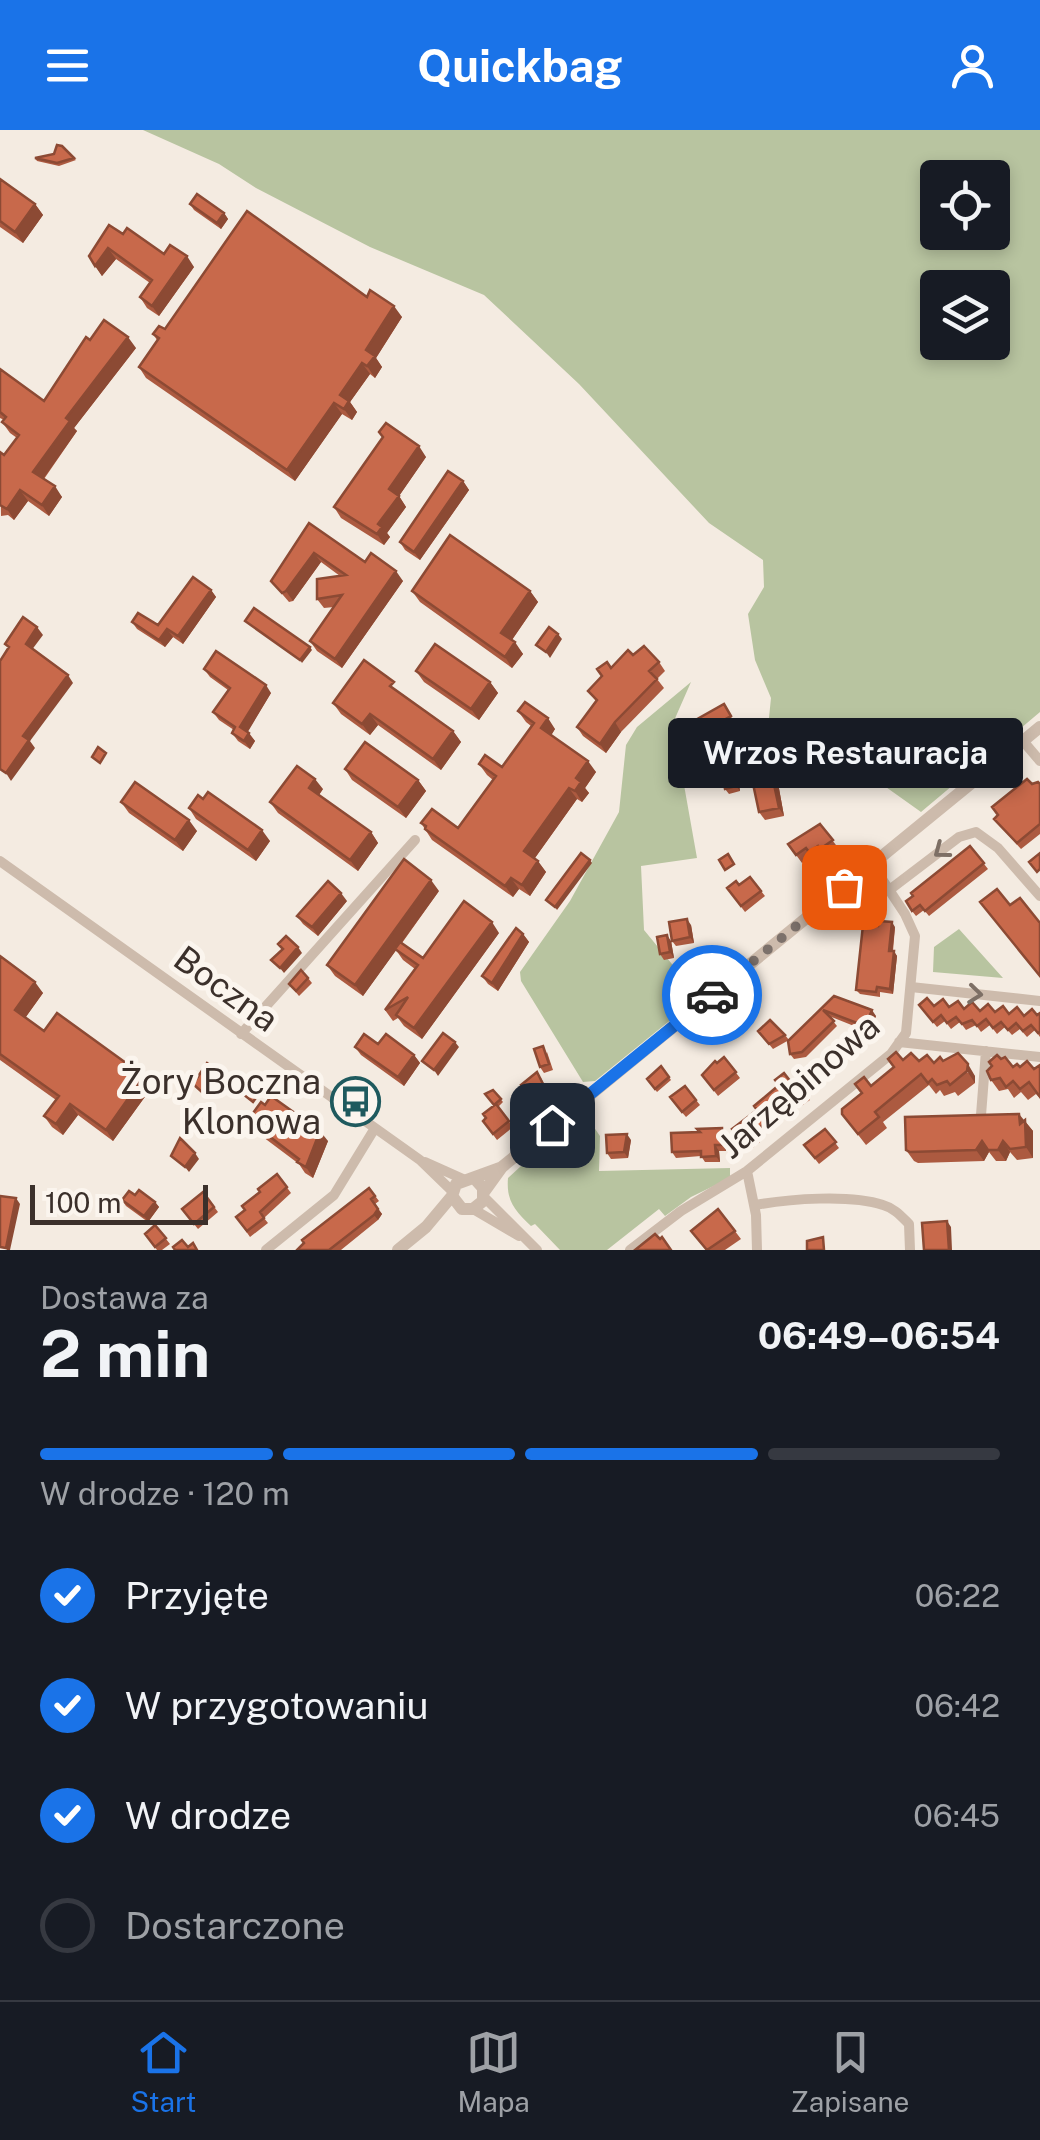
<!DOCTYPE html>
<html lang="pl">
<meta charset="utf-8">
<style>
:root{--surface:#171b24;--page:#20242c;--text:#f1f3f6;--muted:#9ea1a6;--line:#363941;--accent:#1a73e8}
body{margin:0;font-family:"Public Sans",sans-serif;background:var(--page);color:var(--text);height:100vh;display:flex;flex-direction:column;font-size:38px;white-space:nowrap}
*{box-sizing:border-box;margin:0}
p{font-size:32px;color:var(--muted)}
.icon{flex:none;width:55px;height:55px;fill:none;stroke:currentColor;stroke-width:2;stroke-linecap:round;stroke-linejoin:round}
.map{position:relative;height:1120px;overflow:hidden}
.side{display:flex;flex-direction:column;background:var(--surface);flex:1}
.side>*{flex:none}
.tools{position:absolute;left:920px;top:30px;display:grid;gap:20px}
.tools a{display:grid;place-items:center;width:90px;height:90px;border-radius:10px;background:var(--surface);box-shadow:0 5px 15px #0003;font-size:50px}
.scale{position:absolute;left:30px;bottom:25px;width:178px;box-sizing:border-box;padding-left:10px;border:5px solid #3b302b;border-top:0;font-size:28px;line-height:35px;white-space:nowrap;color:#3b302b;-webkit-text-stroke:8px #fbf5ee;paint-order:stroke}
.pin{position:absolute;display:grid;place-items:center;width:85px;height:85px;color:#fff;margin:-42px;border-radius:20px;box-shadow:0 5px 15px #0006}
.courier{position:absolute;display:grid;place-items:center;width:100px;height:100px;margin:-50px;border:8px solid #1a73e8;border-radius:50%;background:#fff;color:#222;box-shadow:0 2px 12px #0007}
.bubble{position:absolute;height:70px;border-radius:10px;background:var(--surface);box-shadow:0 5px 15px #0003;font-size:32px;font-weight:700;line-height:70px;text-align:center}
.overview em{font-style:normal;font-weight:700}
.overview div{display:flex;flex-direction:column-reverse}
.overview{display:flex;align-items:center;justify-content:space-between;height:170px;padding:0 40px}
h1{font-size:65px;font-weight:700;line-height:75px}
.bar{display:grid;grid-template-columns:repeat(4,1fr);gap:15px 10px;align-content:center;height:120px;padding:0 40px}
.bar i{height:12px;border-radius:8px;background:var(--line)}
.bar .selected{background:var(--accent)}
.bar p{grid-column:span 4}
ol{padding:0 40px;list-style:none}
li{display:flex;align-items:center;gap:30px;height:110px}
li p{margin-inline-start:auto}
li .icon{padding:10px;border-radius:50%;background:var(--accent);color:#fff;stroke-width:4}
li:last-child{color:var(--muted)}
li i{width:55px;height:55px;border:5px solid var(--line);border-radius:50%}
header{display:flex;justify-content:space-between;align-items:center;height:130px;padding:0 40px;background:var(--accent);color:#fff;font-size:45px;font-weight:700}
.tab-bar{display:flex;justify-content:space-around;align-items:center;height:140px;border-top:2px solid var(--line);background:var(--surface);font-size:28px;color:var(--muted)}
.tab-bar a{display:grid;justify-items:center;gap:5px}
.tab-bar .selected{color:var(--accent)}
.map>svg:first-child{display:block}
</style>
<header><svg class="icon" aria-label="menu" viewBox="0 0 24 24"><path d="M4 6h16M4 12h16M4 18h16"/></svg>Quickbag<svg class="icon" aria-label="person" viewBox="0 0 24 24"><circle cx="12" cy="8" r="4"/><path d="M4 21q1-7 8-7t8 7"/></svg></header>
<div class="map">
<svg width="1040" height="1120" viewBox="0 0 1040 1120">
<rect width="100%" height="100%" fill="#f4ebe1"/>
<path fill="#b8c4a0" fill-rule="evenodd" d="M143 0H1040V582L921 682 869 645 787 654 766 617 771 568 755 530 748 484 764 457 763 430 709 393 579 254 484 165 370 117 256 58 219 34ZM938 48H992V102H938ZM938 158H992V212H938Z
M691 552 673 593 697 728 641 736 644 800 699 867 595 951 583 952 521 851 520 842 570 771 619 682 626 615 637 597Z
M959 799 1003 848 933 842 934 817Z
M582 980 600 1006 599 1041 730 1038V1048L691 1067 665 1086 659 1079 607 1120H560L535 1094 531 1096C515 1081 506 1071 508 1048Z"/>
<g fill="none" stroke-linecap="round" stroke-linejoin="round">
<path stroke="#cdbbac" stroke-width="10" d="M1023 611 1040 631
M0 731 420 1030 452 1061
M888 761 959 707 976 702 998 718 1040 766
M911 857 1040 871
M241 904 415 710
M899 912 1040 927
M981 985 986 921
M425 1032 463 1049
M747 1041 756 1085 757 1120
M484 1067 537 1120
M755 1075C789 1069 850 1064 883 1075 894 1078 901 1086 909 1094L910 1120
M473 1079 519 1106
M266 1120 334 1065 375 998
M630 1120 681 1081 747 1041 891 924 906 903 915 806 905 784 872 734"/>
<path stroke="#cdbbac" stroke-width="12" d="M475 1049 483 1058V1071L473 1079H462L452 1066 456 1054 500 1038
M484 1062 502 1037 1040 597
M398 1120 426 1097 452 1066"/>
</g>
<path fill="#ac5a40" d="M62 16 76 30 59 36 37 31 35 28 54 24Z
M0 49 35 74 43 85 23 113 0 97Z
M190 74 224 83 228 89 221 99 194 80Z
M123 104 194 137 159 186 147 178 140 167 150 153 116 129 102 146 89 126Z
M367 167 402 187 376 228 382 237 375 248 370 244 350 272 357 282 352 290 342 284 295 351 146 248 139 237 157 210 153 204 165 199Z
M90 210 136 218 74 298 77 301 44 349 62 367 49 386 28 371 14 390 8 385 1 386 0 322 4 325 17 308 10 303 2 292 4 290 0 288V239L44 271Z
M379 302 426 327 399 366 406 377 387 403 390 407 384 415 341 388 334 377 383 308Z
M463 351 469 360 420 430 405 420 400 412Z
M309 393 365 432 403 451 342 538 317 521 310 511 334 477 324 478 317 469 340 446 321 432 293 471 289 472 271 451Z
M211 460 216 467 183 514 173 507 165 517 137 499 132 492 158 495Z
M412 461H530L538 472 512 510 523 524 512 538 420 472Z
M633 525 659 532 665 541 657 549 664 558 621 602 606 623 583 606 577 597 596 571 588 561 611 538Z
M204 539 271 563 247 602 255 611 250 619 238 611 232 603 234 600 219 590 213 582 228 560 210 547Z
M416 541 490 552 498 563 479 590 424 552Z
M401 563 453 601 461 612 441 640 378 595 370 605 341 584 333 573Z
M724 574 734 592 702 610 698 604Z
M518 581 555 599 551 605 596 642 585 658 589 663 582 672 577 669 535 728 546 742 530 766 519 759 513 767 432 710 421 693 458 698 493 650 487 645 479 634 502 637 531 596 526 592Z
M745 611 753 625 736 634 740 661 729 664 725 659 732 647 715 620Z
M345 639 418 650 426 661 406 688 352 650Z
M778 653 784 686 765 690 759 682Z
M1032 654H1040V704L1021 719 994 689Z
M323 659 319 665 371 702 378 713 358 741 278 683 270 672Z
M121 672 197 701 183 721 129 683Z
M189 678 270 711 256 731 196 689Z
M820 694 839 719 826 727 824 725 815 731 812 726 802 733 788 714Z
M970 716 988 739 929 786 924 780 916 786 912 781Z
M750 747 765 766 745 782 727 758 739 755Z
M439 761 402 813 423 828 499 803 422 909 404 896 398 888 393 891 385 880 415 839 403 830 396 820 363 866 335 846 327 835Z
M347 771 318 806 303 794 297 786Z
M691 795 694 813 676 816 672 811Z
M895 797 893 821 897 826 893 864 880 862V867L860 864 856 860Z
M523 804 529 812 498 861 488 854 482 846Z
M671 811 674 828 664 830 660 824Z
M0 826 43 863 25 888 44 901 144 946 152 957 113 1011 78 985 63 1005 52 997 44 986 56 970 0 930Z
M308 848 312 853 299 866 289 854Z
M834 866 876 886 869 902 829 886 837 896 806 927 794 929 790 924Z
M919 875 1024 886 1037 885 1040 883V907L1035 900 1027 907 1020 899 1012 905 1005 897 997 904 990 895 981 902 976 895 966 900 960 892 951 899 945 891 937 897Z
M758 901 785 905 789 910 773 919Z
M378 914 414 925 420 933 404 956 361 925 355 917Z
M547 922 553 940 544 943 540 937Z
M724 927 740 948 718 966 702 945Z
M903 930 934 933 943 931 975 946V953L958 966 955 962 944 966 940 960 936 964 929 955 883 992 887 998 866 1015 842 984 862 964 855 954 871 956Z
M1040 935V968L1036 964 1028 970 1021 962 1014 968 1008 959 999 961 991 950 1013 937 1034 939Z
M661 936 671 950 657 962 647 949Z
M221 943 225 949 212 968 207 969 193 954Z
M541 948 549 964 536 974 521 955Z
M796 949 810 970 757 1007 760 1012 749 1021 732 999Z
M685 956 700 975 686 987 674 973Z
M493 960 503 972 498 977 513 997 497 1010 483 991 494 976Z
M248 990 328 1011 313 1048 305 1043 299 1034 255 1001Z
M1024 990 1033 1001V1028L1017 1030 1010 1022 1006 1031H996L989 1022 984 1031 918 1033 914 1031 906 1020Z
M722 998 726 1004V1021H719L720 1032H705L701 1026 676 1028 672 1022 700 1002Z
M825 999 839 1018 819 1034 804 1015Z
M631 1010 628 1028 611 1029 607 1023Z
M277 1044 291 1063 264 1088 268 1093 250 1107 236 1087 245 1080Z
M369 1058 379 1071 375 1074 382 1084 378 1090 341 1120H297Z
M203 1062 218 1082 198 1099 182 1079Z
M135 1065 155 1072 159 1077 148 1092 126 1076 122 1070Z
M718 1079 741 1109 725 1120H706L691 1101Z
M155 1095 170 1114 162 1120H157L145 1104Z"/>
<path fill="#8c4a34" d="M35 74 43 85 23 113 15 102Z
M224 83 228 89 221 99 217 93Z
M108 118 116 129 102 146 95 136Z
M187 126 194 137 159 186 152 176Z
M394 176 402 187 376 228 382 237 375 248 367 236 366 220Z
M128 207 136 218 74 298 77 301 41 352 33 342 66 288Z
M362 233 370 244 350 272 357 282 352 290 344 279 340 265Z
M334 273 342 284 295 351 287 340Z
M419 316 426 327 399 366 406 377 387 403 390 407 384 415 377 404 378 394 389 359Z
M463 351 469 360 420 430 414 422Z
M55 356 62 367 49 386 42 375Z
M20 360 28 371 14 390 7 379Z
M314 423 321 432 293 471 286 461Z
M396 441 403 451 342 538 335 529Z
M211 460 216 467 183 514 178 506Z
M530 461 538 472 509 514 501 503Z
M37 497 43 505 31 521 26 514Z
M167 499 173 507 165 517 159 510Z
M558 504 562 509 550 528 546 522Z
M515 512 523 524 512 538 505 527Z
M310 517 312 520 302 533 300 530Z
M68 545 73 553 30 611 35 618 11 651 6 643 23 606Z
M490 552 498 563 479 590 471 579Z
M266 555 271 563 246 605 240 597Z
M370 584 378 595 370 605 362 594Z
M548 588 555 599 549 609 541 598Z
M615 592 621 602 606 623 600 614Z
M453 601 461 612 441 640 433 629Z
M249 603 255 611 250 619 244 611Z
M732 629 736 634 740 661 736 656Z
M588 631 596 642 585 658 589 663 582 672 575 661 576 648Z
M772 645 778 653 784 686 779 678Z
M315 649 323 659 316 669 309 658Z
M418 650 426 661 406 688 398 677Z
M569 658 577 669 532 732 524 721Z
M189 690 197 701 183 721 175 710Z
M262 700 270 711 256 731 248 720Z
M371 702 378 713 358 741 350 730Z
M590 730 592 733 557 780 555 777Z
M538 731 546 742 530 766 522 755Z
M511 748 519 759 513 767 505 756Z
M431 750 439 761 363 866 355 855Z
M341 763 347 771 318 806 312 797Z
M687 789 691 795 694 813 690 807Z
M492 792 499 803 422 909 414 898Z
M892 792 895 797 892 825 889 821Z
M523 804 529 812 498 861 492 853Z
M667 805 671 811 674 828 670 822Z
M298 817 302 823 284 843 280 838Z
M894 821 897 826 893 864 890 859Z
M35 852 43 863 23 891 15 880Z
M872 880 876 886 869 902 865 896Z
M455 912 459 917 438 946 434 940Z
M414 925 420 933 404 956 398 947Z
M968 934 975 946V953L967 941Z
M221 943 225 949 212 968 208 962Z
M144 946 152 957 113 1011 106 1000Z
M70 974 78 985 63 1005 56 994Z
M1019 984 1033 1001V1028L1026 1017 1020 994Z
M722 998 726 1004V1021L722 1015Z
M320 1001 328 1011 313 1048 306 1037Z
M627 1004 631 1010 628 1028 624 1022Z
M982 1011 989 1022 984 1031 976 1020Z
M1003 1011 1010 1022 1006 1031 998 1020Z
M715 1015 719 1021 720 1032 716 1026Z
M195 1023 199 1029 189 1042 185 1037Z
M16 1068 20 1074 10 1120H7L6 1118Z
M155 1072 159 1077 148 1092 144 1086Z
M378 1079 382 1084 378 1090 374 1085Z
M947 1091 951 1097 952 1120H949Z"/>
<path fill="#c8694b" stroke="#8c4a34" stroke-width="2.5" d="M57 15 62 16 74 28 57 33 35 28 54 24Z
M0 49 35 74 15 102 0 91Z
M197 64 224 83 217 93 190 74Z
M247 81 367 167 370 160 394 176 366 220 375 226 367 236 362 233 340 265 349 271 344 279 334 273 287 340 139 237 159 208 153 204 159 196 165 199Z
M109 95 123 104 127 98 164 124 170 115 187 126 152 176 140 167 152 150 108 118 95 136 89 126Z
M104 190 128 207 66 288 70 291 33 342 55 356 42 375 20 360 7 379 0 375V322L4 325 19 305 2 292 6 287 0 282V239L44 271 86 207 90 210Z
M386 293 419 316 389 359 399 366 378 394 382 397 377 404 334 377 383 307 379 302Z
M448 341 463 351 414 422 400 412Z
M309 393 365 432 371 423 396 441 335 529 310 511 342 465 317 469V449L346 445 314 423 286 461 282 463 271 451Z
M450 405 530 461 501 503 515 512 505 527 412 461Z
M193 447 211 460 178 506 167 499 159 510 132 492 138 483 158 495Z
M254 478 310 517 300 530 245 491Z
M23 487 37 497 26 514 68 545 23 606 29 610 6 643 0 639V531L9 517 5 514Z
M549 497 558 504 546 522 536 515Z
M435 514 490 552 471 579 416 541Z
M644 516 659 532 649 541 657 549 615 592 600 614 577 597 597 570 588 561 602 546 597 539 607 532 611 538 628 520 633 525Z
M216 521 266 555 240 597 249 603 244 611 232 603 235 597 213 582 230 558 204 539Z
M364 530 394 552 390 556 453 601 433 629 370 584 362 594 333 573Z
M525 572 548 588 541 598 588 631 576 648 581 652 575 661 569 658 524 721 538 731 522 755 511 748 505 756 425 699 426 696 421 693 432 679 458 698 496 646 479 634 485 625 502 637 534 593 518 581Z
M724 574 731 586 698 604 692 592Z
M742 606 749 620 732 629 736 656 725 659 723 649 732 647 715 620Z
M365 612 418 650 398 677 345 639Z
M98 617 106 623 100 633 92 627Z
M297 636 315 649 309 658 371 702 350 730 270 672Z
M772 645 779 678 759 682 752 649Z
M1027 649 1032 654 1038 652 1040 654V694L1017 713 994 689 998 685 992 677Z
M135 652 189 690 175 710 121 672Z
M208 662 262 700 248 720 189 678 198 665 203 669Z
M820 694 833 710 820 719 818 716 809 722 806 718 796 725 788 714Z
M970 716 984 733 925 781 920 775 912 781 906 771 913 766 911 763Z
M581 723 590 730 555 777 546 770Z
M1040 723V739L1037 742 1029 732Z
M728 724 734 734 725 740 719 730Z
M404 729 431 750 355 855 327 835Z
M750 747 761 761 741 776 727 758 736 751 739 755Z
M328 751 341 763 312 797 297 786Z
M997 759 1010 775 1020 768 1040 793V846L980 772Z
M464 771 492 792 414 898 396 885 408 867 385 880 418 835 395 819 400 812 423 828Z
M687 789 690 807 672 811 669 792Z
M879 791 892 792 889 821H894L890 859 877 857 876 862 856 860 863 795 878 796Z
M516 798 523 804 492 853 482 846Z
M667 805 670 822 660 824 657 807Z
M286 806 298 817 280 838 271 830 283 819 278 814Z
M0 826 35 852 15 880 44 901 57 883 144 946 106 1000 70 974 56 994 44 986 59 966 0 924Z
M301 840 308 848 296 861 289 854Z
M834 866 872 880 865 896 823 880 834 891 802 922 790 924 788 911Z
M927 868 934 876 943 869 949 877 958 871 964 879 972 872 980 881 988 874 995 882 1003 876 1009 884 1017 877 1024 886 1032 879 1037 885 1040 883V902L1038 903 1031 895 1023 901 1016 893 1008 900 1001 892 993 898 986 889 977 896 972 890 962 894 956 887 947 893 941 885 933 892 919 875Z
M770 890 785 905 769 914 758 901Z
M443 903 455 912 434 940 422 931Z
M364 904 378 914 386 904 414 925 398 947 355 917Z
M543 916 549 934 540 937 534 919Z
M896 922 903 930 911 923 919 931 927 925 934 933 940 927 943 931 958 923 968 934 967 941 950 955 947 951 937 955 932 949 928 953 921 944 875 982 879 987 858 1004 842 984V979L862 963 855 954 864 947 871 956 894 937 888 929Z
M997 925 1001 929 1005 927 1013 937 1017 934 1020 937 1027 931 1034 939 1040 935V967L1029 952 1020 959 1013 951 1006 957 1000 948 991 950 987 941 992 936 989 932Z
M724 927 736 942 714 960 702 945 715 931 717 933Z
M207 933 221 943 208 962 203 963 193 954Z
M661 936 669 947 655 959 647 949Z
M537 942 545 958 532 969 521 955Z
M784 943 791 952 796 949 806 965 753 1002 756 1006 745 1015 732 999 757 980 754 976 779 955 775 950Z
M250 955 260 962 253 972 243 964Z
M685 956 696 970 682 982 670 967Z
M493 960 501 969 494 975 485 964Z
M271 966 320 1001 306 1037 297 1032 299 1029 248 990 261 972 265 975Z
M496 974 509 991 493 1004 483 991 486 988 483 984Z
M1019 984 1020 994 1025 990 1026 1017 1010 1019 1003 1011 998 1020H988L982 1011 976 1020 910 1022 906 1020 905 987Z
M722 998V1015H715L716 1026 701 1027V1021L672 1022 671 1003 700 1002 697 999Z
M825 999 836 1012 815 1028 804 1015Z
M627 1004 624 1022 607 1023 606 1005Z
M180 1008 195 1023 185 1037 171 1026Z
M277 1044 287 1057 260 1082 264 1088 247 1101 236 1087 245 1080 242 1076 260 1062 258 1059Z
M369 1058 375 1066 371 1069 378 1079 374 1085 329 1120H297L304 1113 302 1110Z
M139 1060 155 1072 144 1086 122 1070 129 1061 135 1065Z
M203 1062 214 1077 194 1094 182 1079Z
M0 1066 16 1068 6 1118 0 1117Z
M718 1079 735 1101 707 1120 691 1101Z
M947 1091 949 1120H924L922 1093Z
M155 1095 166 1108 155 1117 145 1104Z
M655 1104 660 1109 662 1107 671 1120H635Z
M823 1107 824 1120H807V1111Z
M182 1110 188 1117 193 1113 197 1120H175L173 1117Z"/>
<defs><path id="oneway-chevron" d="M-2-3.5L2.5 0L-2 3.5" fill="none" stroke-width="1.6" stroke-linecap="round" stroke-linejoin="round" transform="scale(2.5)"/></defs>
<g stroke="#7d6f65">
<use href="#oneway-chevron" transform="translate(941 721) rotate(143)"/>
<use href="#oneway-chevron" transform="translate(975 864) rotate(6)"/>
</g>
<g fill="none" stroke-linecap="round" stroke-linejoin="round">
<path stroke="#7c716b" stroke-width="10" stroke-dasharray="0 18" d="M712 865 844 757"/>
<path stroke="#1a73e8" stroke-width="12" d="M552 995 712 865"/>
</g>
<defs>
<symbol id="bus-ring" viewBox="-11 -11 22 22"><circle r="9.5" fill="#fbf5ee" stroke="#1f5a5e" stroke-width="1.5"/><path d="M-5-6H5V4H4V6H2V4H-2V6H-4V4H-5ZM-3.5-4V0h7V-4ZM-3.5 1.2v1.5H-2V1.2ZM2 1.2v1.5H3.5V1.2Z" fill="#1f5a5e"/></symbol>
</defs>
<g fill-rule="evenodd">
<use href="#bus-ring" x="328" y="944" width="55" height="55"/>
</g>
<g text-anchor="middle" stroke-width="10" stroke-linejoin="round" paint-order="stroke">
<g font-size="35" fill="#3b302b" stroke="#fbf5ee">
<text transform="translate(226 859) rotate(36)" y="12">Boczna</text>
<text transform="translate(799 956) rotate(-41)" y="12">Jarzębinowa</text>
</g>
<g font-size="35" fill="#3b302b" stroke="#fbf5ee" text-anchor="end">
<text x="321" y="964">Żory Boczna<tspan x="321" dy="40">Klonowa</tspan></text>
</g>
</g>
</svg>
<div class="tools">
<a><svg class="icon" aria-label="locate" viewBox="0 0 24 24"><circle cx="12" cy="12" r="6"/><path d="M12 2v4M12 18v4M2 12h4M18 12h4"/></svg></a>
<a><svg class="icon" aria-label="layers" viewBox="0 0 24 24"><path d="M12 4l9 5-9 5-9-5zM3 14l9 5 9-5"/></svg></a>
</div>
<div class="scale">100 m</div>
<div class="pin" style="left:844px;top:757px;background:#ea580c"><svg class="icon" aria-label="bag" viewBox="0 0 24 24"><path d="M5 8h14l-1 12H6zM9 8a3 3 0 0 1 6 0"/></svg></div>
<div class="pin" style="left:552px;top:995px;background:#1f2937"><svg class="icon" aria-label="home" viewBox="0 0 24 24"><path d="M3 11l9-7 9 7M6 9v11h12V9"/></svg></div>
<div class="courier" style="left:712px;top:865px"><svg class="icon" aria-label="car" viewBox="0 0 24 24"><path d="M5 17H2v-5l4-1 3-4h7l3 4 3 1v5h-3M9 17h6M6 11h13"/><circle cx="7" cy="17" r="2"/><circle cx="17" cy="17" r="2"/></svg></div>
<div class="bubble" style="left:668px;top:588px;width:355px">Wrzos Restauracja</div>
</div>
<section class="side">
<div class="overview"><div><h1>2 min</h1><p>Dostawa za</p></div><em>06:49–06:54</em></div>
<div class="bar"><i class="selected"></i><i class="selected"></i><i class="selected"></i><i></i><p>W drodze · 120 m</p></div>
<ol>
<li><svg class="icon" aria-label="check" viewBox="0 0 24 24"><path d="M5 12l5 5 9-10"/></svg>Przyjęte<p>06:22</p></li>
<li><svg class="icon" aria-label="check" viewBox="0 0 24 24"><path d="M5 12l5 5 9-10"/></svg>W przygotowaniu<p>06:42</p></li>
<li><svg class="icon" aria-label="check" viewBox="0 0 24 24"><path d="M5 12l5 5 9-10"/></svg>W drodze<p>06:45</p></li>
<li><i></i>Dostarczone</li>
</ol>
</section>
<nav class="tab-bar">
<a class="selected"><svg class="icon" aria-label="home" viewBox="0 0 24 24"><path d="M3 11l9-7 9 7M6 9v11h12V9"/></svg>Start</a>
<a><svg class="icon" aria-label="map" viewBox="0 0 24 24"><path d="M3 6l6-2 6 2 6-2v14l-6 2-6-2-6 2zM9 4v14M15 6v14"/></svg>Mapa</a>
<a><svg class="icon" aria-label="saved" viewBox="0 0 24 24"><path d="M7 4h10v16l-5-4-5 4z"/></svg>Zapisane</a>
</nav>
